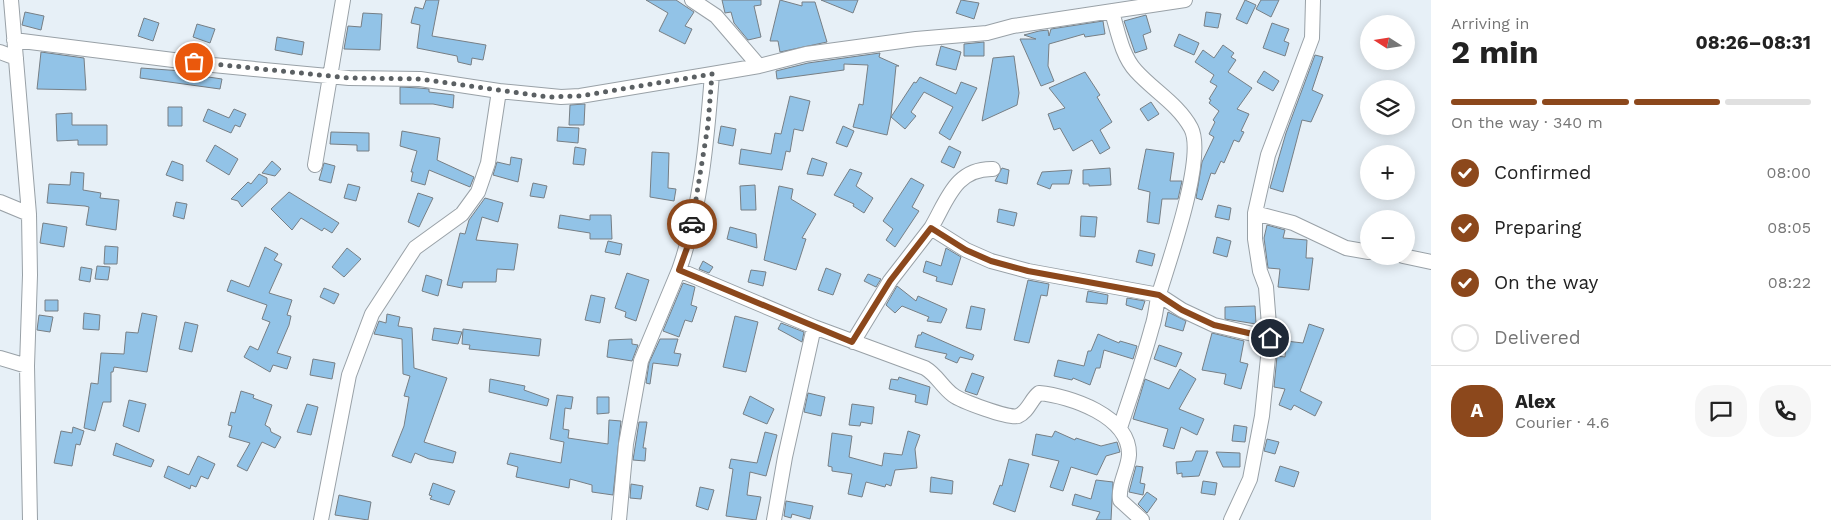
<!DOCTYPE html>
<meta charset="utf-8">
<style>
:root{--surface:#fff;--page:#f6f6f6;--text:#222;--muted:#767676;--line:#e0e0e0;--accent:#8c481c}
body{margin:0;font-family:"Work Sans",sans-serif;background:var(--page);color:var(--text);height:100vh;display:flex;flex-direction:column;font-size:19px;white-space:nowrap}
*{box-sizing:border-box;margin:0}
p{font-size:16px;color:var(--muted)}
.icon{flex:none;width:28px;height:28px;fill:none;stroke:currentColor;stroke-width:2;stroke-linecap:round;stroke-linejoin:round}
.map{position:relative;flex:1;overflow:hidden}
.sheet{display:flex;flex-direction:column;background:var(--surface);width:400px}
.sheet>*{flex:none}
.needle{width:32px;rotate:282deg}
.buttons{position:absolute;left:1360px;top:15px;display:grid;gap:10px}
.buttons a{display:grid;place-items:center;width:55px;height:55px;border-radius:50%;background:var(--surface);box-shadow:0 2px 12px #0003;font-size:25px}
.pin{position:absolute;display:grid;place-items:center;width:42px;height:42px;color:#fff;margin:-21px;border:2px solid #fff;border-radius:50%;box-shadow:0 1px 5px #0007}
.courier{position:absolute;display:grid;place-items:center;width:50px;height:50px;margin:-25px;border:4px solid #8c481c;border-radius:50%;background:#fff;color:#222;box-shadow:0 1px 6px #0007}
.summary em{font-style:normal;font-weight:700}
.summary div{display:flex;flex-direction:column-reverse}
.summary{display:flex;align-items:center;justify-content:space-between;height:85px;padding:0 20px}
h1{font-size:32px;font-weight:700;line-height:38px}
.bar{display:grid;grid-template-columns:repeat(4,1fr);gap:8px 5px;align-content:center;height:60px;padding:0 20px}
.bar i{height:6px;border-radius:4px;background:var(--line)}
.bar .active{background:var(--accent)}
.bar p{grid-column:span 4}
.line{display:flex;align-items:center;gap:12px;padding:0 20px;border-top:1px solid var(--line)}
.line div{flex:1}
.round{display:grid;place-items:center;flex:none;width:52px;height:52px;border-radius:20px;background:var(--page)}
ol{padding:0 20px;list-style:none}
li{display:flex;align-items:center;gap:15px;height:55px}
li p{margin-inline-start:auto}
li .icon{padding:5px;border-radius:50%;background:var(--accent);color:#fff;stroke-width:4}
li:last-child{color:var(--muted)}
li i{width:28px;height:28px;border:2px solid var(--line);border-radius:50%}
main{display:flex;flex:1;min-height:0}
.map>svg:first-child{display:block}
</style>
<main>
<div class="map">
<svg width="1431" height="520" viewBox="0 0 1431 520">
<rect width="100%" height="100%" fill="#e7f0f7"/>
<path fill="#92c3e7" stroke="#777f85" d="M426 0H439L432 36 486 45 483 60 472 58 471 65 458 62 457 56 417 48 420 25 411 23 415 7 423 9Z
M646 0H676L694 12 685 26 692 29 685 44 659 31 668 13Z
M722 0H761V5L754 6 761 37 748 40 734 23 731 12 725 13Z
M780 0 802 6V2H815L827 42 780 52 778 41H770Z
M821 0H858L853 13Z
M961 0 979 3 974 19 956 13Z
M1245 0 1256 5 1247 24 1236 19Z
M1261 0H1279L1271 17 1256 9Z
M25 12 44 16 41 30 22 25Z
M1206 12 1221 14 1218 28 1204 26Z
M363 13 382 14 380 50 344 49 348 26 361 27Z
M1146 15 1151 32 1143 35 1147 49 1135 53 1124 21Z
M144 18 159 23 153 41 138 36Z
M1103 21 1105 34 1085 37 1084 34 1049 44 1048 66 1054 81 1041 86 1020 39H1036L1024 35 1039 31 1048 30 1049 36 1051 29Z
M1272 23 1289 29 1284 41 1289 43 1285 56 1263 48Z
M197 24 215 29 210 43 193 37Z
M1179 34 1199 43 1194 55 1174 46Z
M277 37 304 42 302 55 275 50Z
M984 42V56H964V44Z
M1223 45 1234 53 1231 57 1236 60 1228 72 1252 88 1237 109 1249 114 1241 131 1244 132 1239 142 1234 140 1224 163 1221 161 1215 174 1211 173 1202 200 1196 198 1202 162 1214 137 1209 134 1215 122 1213 120 1219 111 1209 103 1211 100 1209 99 1217 86 1210 82 1214 75 1195 62 1203 50 1214 58Z
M941 46 961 52 956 70 936 65Z
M41 52 84 58 86 90 37 89Z
M880 53 879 57 899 66H896L891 116 887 135 853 127 859 104 863 105 868 65 844 64V70L777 79 776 71 808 63Z
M1315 55 1323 57 1312 90 1323 95 1311 122 1302 120 1283 192 1270 188 1286 133Z
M1014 56 1019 93 1017 105 982 121 993 58Z
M141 68 196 72 195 75 222 79 220 89 140 78Z
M1264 71 1279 81 1273 91 1257 82Z
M1085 72 1100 95 1097 97 1112 122 1100 130 1110 148 1100 154 1092 140 1073 151 1060 128 1054 130 1048 114 1065 108 1049 88Z
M920 77 956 94 961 82 977 88 950 140 939 133 953 107 924 92 911 112 916 116 905 129 891 117 914 82 916 83Z
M400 87 419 88 429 89V92L454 95 453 108 433 104H400Z
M790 96 810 101 803 131 794 129 790 152 786 151 782 170 739 164 741 149 771 154 775 133 781 134Z
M1151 102 1159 114 1148 121 1140 109Z
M585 104 584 125H569L570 105Z
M168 107H182V126H168Z
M208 109 229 118 234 109 246 114 240 127 235 125 231 133 203 121Z
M72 113V125H107V145H78V140L57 141 56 114Z
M721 126 736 129 733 146 718 143Z
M843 126 854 131 847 147 836 143Z
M558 127 579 128 578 143 557 141Z
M402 131 440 138 437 160 474 177 470 187 429 170 425 185 411 181 413 172H411L417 151 400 146Z
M331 132 369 133V151H357V145L330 144Z
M215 145 238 159 229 175 206 161Z
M949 146 961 152 954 168 941 162Z
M575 147 586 149 584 165 573 164Z
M1146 149 1174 153 1170 181H1182L1178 199H1162L1159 224 1147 222 1150 192 1138 189Z
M652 152 669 153 668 188 676 189 674 201 650 197Z
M511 157 522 159 518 182 493 175 497 162 510 165Z
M812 158 827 163 823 176 807 174Z
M172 161 183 165V181L166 175Z
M272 161 281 169 275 176 262 173Z
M324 163 335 166 331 183 319 180Z
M1002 168 1009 170 1007 184 995 181Z
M1110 168 1111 185 1089 186V184H1083V170Z
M850 169 862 173 856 186 873 198 864 213 853 206 854 204 834 195Z
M1072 170 1069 184H1052L1050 189 1037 184 1042 172Z
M71 172 84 173 83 190 101 193 100 198 119 200 116 230 86 225 89 207 85 206 47 203 49 184 70 185Z
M259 174 267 178V183L242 207 238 201 231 199 248 182 251 184Z
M911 178 924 185 912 207 919 211 895 247 886 240 893 229 883 221Z
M533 183 547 186 544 198 530 196Z
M348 184 360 187 356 201 344 198Z
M755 185 756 210H741L740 186Z
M779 186 793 189 791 199 816 214 802 238 806 239 796 270 764 260Z
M289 192 339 223 332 233 324 228 322 231 301 218 292 230 271 209Z
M418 193 433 198 419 227 408 222Z
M485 198 503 203 498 222 482 217 476 240 518 244 514 270 497 269 496 282H463L462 288 447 285 460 233 465 234 469 220Z
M176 202 187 204 184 219 173 216Z
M1218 205 1231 208 1229 220 1215 217Z
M999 209 1017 213 1014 226 997 222Z
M560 215 590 220V215H611L612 239H590V233L558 228Z
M1081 216 1097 217 1095 237 1080 236Z
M43 223 67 227 64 247 40 243Z
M1267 225 1285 230 1283 238 1307 240 1306 258H1313L1309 290 1278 287 1280 269 1268 268 1264 238Z
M730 227 756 234 757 248 727 239Z
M1217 237 1231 241 1227 257 1213 253Z
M608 241 622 244 620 255 605 252Z
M105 246 118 247 117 264H104Z
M265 247 278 254 274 260 282 264 269 293 292 300 287 315 291 316 289 325 277 353 291 357 287 369 273 365 270 372 244 357 250 346 258 350 270 322 262 319 267 305 227 291 231 280 249 287Z
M347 248 361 259 344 277 332 267Z
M946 248 961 257 952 285 936 281 937 277 923 272 926 261 941 266Z
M1139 250 1155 254 1152 266 1136 262Z
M703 261 713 267 709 273 699 269Z
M97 266 110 267 108 280 95 279Z
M81 267 92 269 90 282 79 280Z
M826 268 841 274 833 295 818 290Z
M751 270 766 272 763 286 748 282Z
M627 273 649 280 636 321 625 317 626 312 615 308Z
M868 274 881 279 876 287 864 281Z
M426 275 442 280 438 296 422 291Z
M1028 280 1049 284 1047 296 1041 295 1029 343 1014 340Z
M683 283 695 287 691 305 697 307 692 322 685 320 679 337 663 331Z
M897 286 916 301 918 296 947 309 941 323 927 321 929 317 902 306 895 313 886 305Z
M324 288 339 294 334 304 320 297Z
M1088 291 1108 295 1107 304 1086 302Z
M591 295 605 298 600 323 585 320Z
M1127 298 1145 301 1142 310 1126 305Z
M45 300H58V311H45Z
M971 306 985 309 981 330 966 328Z
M1255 306 1256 324 1225 319V307Z
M1168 312 1186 321 1183 331 1165 326Z
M84 313 100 315 99 330 83 329Z
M142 313 157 316 147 372 114 367 113 372H111V402H103L95 431 84 428 91 383 98 384 101 353 124 354 126 332 138 333Z
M387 314 400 317 398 326 412 328 414 368 447 378 424 442 456 452 453 463 429 459 415 453 411 463 392 456 404 426 409 397 404 396 410 376 403 374 402 339 374 334 379 321 386 323Z
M39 315 53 317 50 332 37 330Z
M735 316 758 322 746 372 723 367Z
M185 322 198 325 192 352 179 349Z
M781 323 804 332 802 342 778 329Z
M1309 324 1324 329 1300 391 1322 402 1315 416 1294 405 1291 410 1279 405 1285 389 1274 387 1277 356 1285 357 1286 341 1303 343Z
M434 328 462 332 458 344 432 340Z
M463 329 541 339 539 356 469 349 470 345 462 344Z
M922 332 974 355 972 360 960 357 957 363 945 358 947 354 915 347 918 335H921Z
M1212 333 1244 341 1240 362 1248 364 1241 389 1224 384 1226 374 1202 370Z
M1098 334 1119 343 1120 341 1137 346 1133 359 1104 350 1100 368H1096L1090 385 1073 378 1072 380 1054 376 1058 360 1084 366 1088 351H1091Z
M632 339V344L638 345 632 361 607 357 609 340Z
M660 339H678L674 353 681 354 678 366 653 363 650 384 646 383 649 363Z
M1159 345 1182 353 1176 367 1154 359Z
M313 359 335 363 332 379 310 375Z
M1180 369 1196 379 1179 409 1204 419 1197 435 1181 427 1174 449 1163 446 1168 429 1133 419 1145 379 1169 389Z
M972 373 984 377 977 395 965 391Z
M899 377 930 387 927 405 915 402 916 395 889 389 891 379 898 380Z
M490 379 525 386 524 390 549 399 547 406 489 392Z
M241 391 254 395 253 398 272 405 265 425 270 428 271 432 281 437 275 448 262 442 247 471 237 466 250 443 229 437 232 426 228 425 231 412 235 413Z
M808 393 825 397 821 416 804 412Z
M557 395 573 397 571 409 565 408 563 429 569 430 568 438 608 444 609 420 621 421 613 495 592 492V485L570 479 569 488 516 477 518 467 507 464 510 453 561 463 564 442 550 439Z
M750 396 774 409 767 424 743 414Z
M597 397H609V413L597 414Z
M129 400 146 404 139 432 123 426Z
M307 404 318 407 311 435 297 432Z
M852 404 874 407 872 424 861 422 860 426 849 425Z
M639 422H647L643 448H646L645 461 633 460Z
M1234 425 1247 427 1245 442 1232 441Z
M73 427 84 431 80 445 76 444 72 466 54 463 61 431 72 433Z
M908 431 920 435 915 449 917 468 895 470 891 486 886 484 885 487 866 482 862 497 848 494 852 474 832 471V467L828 466 832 433 852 436 849 457 882 466 884 453 902 455Z
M1055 431 1075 440 1076 438 1101 446 1117 442 1120 452 1106 456 1097 475 1071 467 1063 491 1050 487 1059 461 1032 455 1036 434 1052 437Z
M765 432 777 435 766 476 750 472 747 495 761 497 756 520 726 516 733 469 729 468 731 459 757 463Z
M1267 439 1279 442 1275 454 1264 451Z
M116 443 154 460 151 467 113 455Z
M1196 451H1208L1199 476 1182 477V473L1177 474 1176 462 1192 461Z
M1216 452 1240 453V467H1223Z
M198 456 215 464 208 479 201 476 196 487 191 485 190 489 164 477 168 466 189 475Z
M1009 459 1029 464 1015 512 993 504 1000 485 1002 486Z
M1136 466 1143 467 1140 483 1145 484 1143 495 1129 492Z
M1280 466 1299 472 1294 487 1275 481Z
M931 477 953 481 952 494 930 492Z
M1096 480 1113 482 1111 520H1096L1100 512 1072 505 1075 494 1091 499Z
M1203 481 1217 483 1215 495 1201 493Z
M433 483 455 491 449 505 430 499 432 496 429 495Z
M631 484 643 486 641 499 630 498Z
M700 487 714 490 708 510 696 506Z
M1147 492 1157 499 1147 513 1138 504Z
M339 495 371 502 368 520 335 515Z
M786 501 813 506 810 519 792 514 791 518 784 516Z"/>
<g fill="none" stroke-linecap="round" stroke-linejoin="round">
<defs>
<path id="street" d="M11 0 29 214 30 275 27 366 30 520
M692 0 716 16 759 66
M1112 12C1118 32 1122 56 1136 71 1154 91 1178 104 1191 128 1206 157 1169 261 1159 294 1156 304 1156 316 1152 327 1143 361 1131 394 1120 428
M14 40 213 65 349 78 420 79 499 91 561 97 580 96 712 74 759 66 806 54 916 39 987 33 1013 26 1185 0
M0 52 16 58
M712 74C707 139 701 208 679 270L814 327 925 368C937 375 942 387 953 395 961 401 1009 419 1018 416 1028 412 1031 399 1039 393 1070 396 1130 416 1129 455 1128 470 1118 484 1120 500L1142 520
M315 165 343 0
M993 169C955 168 947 201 931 228L966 250 991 261 1028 271 1159 295 1182 310 1214 325 1270 338
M0 202 29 214
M1255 213 1293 223 1346 248 1369 252
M1403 256 1431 262
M853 342 890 281 931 228
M0 358 27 366
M321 520 349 375 372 314 415 248 462 214 478 192 488 163 499 91
M619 520 626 444 641 361 679 270
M774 520 785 457 814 327
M1231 520 1250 479 1262 416 1270 338 1266 287 1260 271 1255 239V213L1268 155 1312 38 1313 0"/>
</defs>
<use href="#street" stroke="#99a1a7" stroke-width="16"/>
<use href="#street" stroke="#fff" stroke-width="14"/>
</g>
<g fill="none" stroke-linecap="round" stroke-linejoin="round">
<path stroke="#5b6063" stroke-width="5" stroke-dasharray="0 9" d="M194 62 349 78 420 79 548 97 580 96 712 74 708 125 692 224"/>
<path stroke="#8c481c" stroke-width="6" d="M692 224 687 248 679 270 852 342 890 281 931 228 966 250 991 261 1028 271 1159 295 1182 310 1214 325 1270 338"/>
</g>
</svg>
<div class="buttons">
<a><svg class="needle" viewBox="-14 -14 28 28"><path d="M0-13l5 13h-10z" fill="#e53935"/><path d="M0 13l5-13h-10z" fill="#767676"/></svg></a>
<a><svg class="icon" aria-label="layers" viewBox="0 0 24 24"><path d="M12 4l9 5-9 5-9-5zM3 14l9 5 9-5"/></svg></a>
<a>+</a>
<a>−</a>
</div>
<div class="pin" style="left:194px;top:62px;background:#ea580c"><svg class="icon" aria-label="bag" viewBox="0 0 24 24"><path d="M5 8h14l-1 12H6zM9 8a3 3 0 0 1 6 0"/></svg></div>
<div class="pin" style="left:1270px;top:338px;background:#1f2937"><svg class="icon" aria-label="home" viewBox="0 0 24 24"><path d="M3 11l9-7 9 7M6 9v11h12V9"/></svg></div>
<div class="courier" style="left:692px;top:224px"><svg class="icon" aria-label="car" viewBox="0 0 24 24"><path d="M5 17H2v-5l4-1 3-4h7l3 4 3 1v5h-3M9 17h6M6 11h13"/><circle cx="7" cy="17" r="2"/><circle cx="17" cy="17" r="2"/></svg></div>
</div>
<section class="sheet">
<div class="summary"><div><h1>2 min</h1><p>Arriving in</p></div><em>08:26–08:31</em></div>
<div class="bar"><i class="active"></i><i class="active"></i><i class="active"></i><i></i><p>On the way · 340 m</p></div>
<ol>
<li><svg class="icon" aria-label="check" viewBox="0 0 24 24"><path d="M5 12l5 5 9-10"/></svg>Confirmed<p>08:00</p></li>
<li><svg class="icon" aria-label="check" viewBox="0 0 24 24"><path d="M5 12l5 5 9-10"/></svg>Preparing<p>08:05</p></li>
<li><svg class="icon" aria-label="check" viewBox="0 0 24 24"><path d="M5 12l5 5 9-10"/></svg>On the way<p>08:22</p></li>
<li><i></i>Delivered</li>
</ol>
<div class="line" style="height:90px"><b class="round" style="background:var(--accent);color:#fff">A</b><div><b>Alex</b><p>Courier · 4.6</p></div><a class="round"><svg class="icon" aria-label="chat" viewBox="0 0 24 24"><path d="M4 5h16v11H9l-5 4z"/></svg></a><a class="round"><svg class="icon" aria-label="phone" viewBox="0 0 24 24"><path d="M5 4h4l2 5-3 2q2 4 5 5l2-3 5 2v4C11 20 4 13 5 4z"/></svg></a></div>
</section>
</main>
